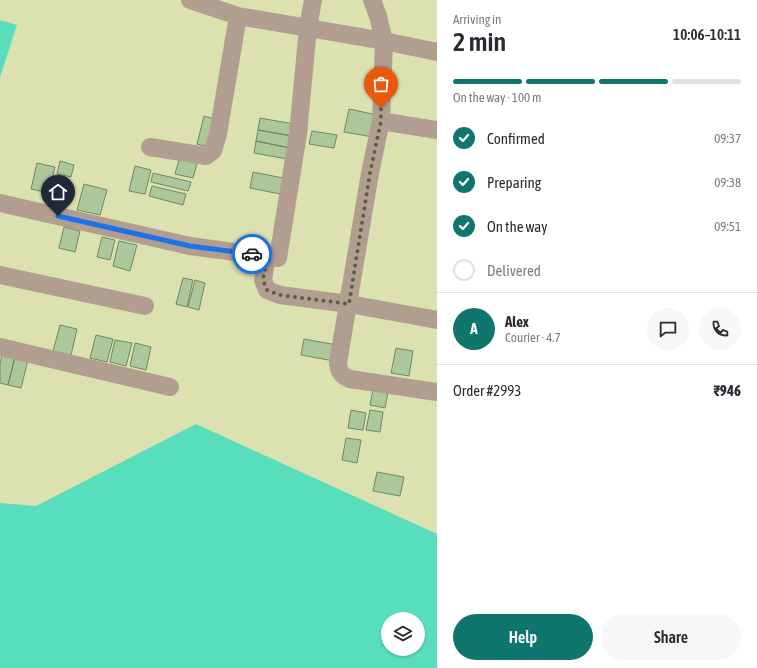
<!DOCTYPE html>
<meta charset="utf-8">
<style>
:root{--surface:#fff;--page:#f7f7f7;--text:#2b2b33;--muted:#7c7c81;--line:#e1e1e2;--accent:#0f766e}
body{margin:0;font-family:"Asap Condensed",sans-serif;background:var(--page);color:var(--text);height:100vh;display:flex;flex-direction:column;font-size:15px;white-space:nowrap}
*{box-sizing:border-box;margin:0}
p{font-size:13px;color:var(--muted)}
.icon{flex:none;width:22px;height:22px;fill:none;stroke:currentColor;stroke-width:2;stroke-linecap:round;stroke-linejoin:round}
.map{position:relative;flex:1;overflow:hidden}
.details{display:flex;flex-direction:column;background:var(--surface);width:320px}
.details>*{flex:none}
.controls{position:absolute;left:381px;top:612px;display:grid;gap:8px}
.controls a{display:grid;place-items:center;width:44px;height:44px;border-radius:50%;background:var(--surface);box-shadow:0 1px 3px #0004;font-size:20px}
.pin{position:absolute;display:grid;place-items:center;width:34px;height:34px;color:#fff;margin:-41px -17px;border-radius:50% 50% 50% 0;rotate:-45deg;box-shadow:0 0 4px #0007}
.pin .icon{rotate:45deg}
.courier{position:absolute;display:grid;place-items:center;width:40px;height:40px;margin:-20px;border:3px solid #1a73e8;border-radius:50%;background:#fff;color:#222;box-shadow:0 1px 5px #0007}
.overview em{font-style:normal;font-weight:600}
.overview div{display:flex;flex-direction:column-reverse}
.overview{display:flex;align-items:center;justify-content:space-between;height:68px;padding:0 16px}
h1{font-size:26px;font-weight:600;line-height:30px}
.bar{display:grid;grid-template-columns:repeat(4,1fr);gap:6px 4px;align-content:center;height:48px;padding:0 16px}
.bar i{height:5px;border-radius:3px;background:var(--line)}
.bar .current{background:var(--accent)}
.bar p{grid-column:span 4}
.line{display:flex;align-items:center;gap:10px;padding:0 16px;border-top:1px solid var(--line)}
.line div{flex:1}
.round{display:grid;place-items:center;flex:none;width:42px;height:42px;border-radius:21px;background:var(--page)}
ol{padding:0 16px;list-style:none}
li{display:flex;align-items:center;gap:12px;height:44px}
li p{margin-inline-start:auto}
li .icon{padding:4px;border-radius:50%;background:var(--accent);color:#fff;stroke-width:4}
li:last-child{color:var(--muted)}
li i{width:22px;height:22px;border:2px solid var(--line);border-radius:50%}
.action{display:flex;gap:8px;margin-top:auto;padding:8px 16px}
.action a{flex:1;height:46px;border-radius:24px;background:var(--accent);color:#fff;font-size:16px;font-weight:600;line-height:46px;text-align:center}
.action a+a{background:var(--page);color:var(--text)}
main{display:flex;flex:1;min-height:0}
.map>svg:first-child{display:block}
</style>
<main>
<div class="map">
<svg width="437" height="668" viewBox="0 0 437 668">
<rect width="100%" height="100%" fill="#dbe1af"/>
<path fill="#59debd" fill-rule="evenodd" d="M0 20 17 25 0 77Z
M196 424 437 534V668H0V503L36 506ZM388 619H418V649H388Z"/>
<path fill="#acc79c" stroke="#708960" d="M349 109 377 115 373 137 344 132Z
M204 116 219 120 213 148 197 144Z
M260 118 294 124 292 136 258 130Z
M258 130 292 136 290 148 256 141Z
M312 131 337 135 334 148 309 144Z
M256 141 290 148 287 159 254 153Z
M180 156 198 160 193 178 175 174Z
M60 161 74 165 71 177 57 174Z
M37 163 55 167 49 193 31 189Z
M135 166 151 170 145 194 129 191Z
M253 172 283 178 280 194 250 188Z
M153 173 191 182 188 191 151 182Z
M84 184 107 190 100 215 77 210Z
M152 186 186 194 183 205 149 196Z
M64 227 80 231 75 252 59 248Z
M102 237 115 240 110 260 97 257Z
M119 241 137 245 130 271 113 266Z
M183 278 193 280 187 307 176 304Z
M195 280 205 283 199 310 188 307Z
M60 325 77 329 71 355 53 351Z
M96 335 113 339 107 362 90 358Z
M304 339 337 345 334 361 301 355Z
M115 340 132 343 126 366 110 362Z
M135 343 151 347 146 370 130 366Z
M396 348 413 351 409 376 391 373Z
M2 354 15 357 8 385 0 383V364Z
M15 357 28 360 21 388 8 385Z
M373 389 388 392 385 408 370 405Z
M351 410 366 413 363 430 348 428Z
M370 410 383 412 380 432 366 430Z
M346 438 361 440 357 463 342 460Z
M377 472 404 477 400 496 373 491Z"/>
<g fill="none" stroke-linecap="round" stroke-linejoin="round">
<path stroke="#b29e91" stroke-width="18" d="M190 0 238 16 384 41 437 52
M372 0 378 16 384 41 381 121 370 173 338 363C339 372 341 375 350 379L437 392
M381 121 437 130
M150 147 206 156 213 151 218 134 238 16
M0 203 190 246 278 258 298 134 308 28 313 0
M267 256 263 280 267 290 280 295 349 304 437 320
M0 275 145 306
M0 347 170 387"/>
</g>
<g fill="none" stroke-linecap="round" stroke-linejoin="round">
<path stroke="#5b5e40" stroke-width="4" stroke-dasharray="0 7.2" d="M252 254 267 256 263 280 267 290 280 295 349 304 370 173 381 121V108"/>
<path stroke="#1a73e8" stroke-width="5" d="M58 216 190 246 252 254"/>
</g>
</svg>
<div class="controls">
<a><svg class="icon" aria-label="layers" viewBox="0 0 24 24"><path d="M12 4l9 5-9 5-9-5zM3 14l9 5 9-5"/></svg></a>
</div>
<div class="pin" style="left:381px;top:108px;background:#ea580c"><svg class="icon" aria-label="bag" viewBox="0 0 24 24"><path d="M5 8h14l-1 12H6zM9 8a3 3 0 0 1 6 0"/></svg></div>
<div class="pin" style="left:58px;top:216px;background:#1f2937"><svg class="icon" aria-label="home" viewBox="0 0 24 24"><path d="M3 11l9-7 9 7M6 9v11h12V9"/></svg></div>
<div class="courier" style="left:252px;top:254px"><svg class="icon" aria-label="car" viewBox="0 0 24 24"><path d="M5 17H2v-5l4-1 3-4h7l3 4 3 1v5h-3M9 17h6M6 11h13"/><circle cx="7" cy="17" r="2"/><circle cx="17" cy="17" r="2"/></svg></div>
</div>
<section class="details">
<div class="overview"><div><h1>2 min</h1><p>Arriving in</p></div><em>10:06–10:11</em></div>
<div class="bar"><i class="current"></i><i class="current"></i><i class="current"></i><i></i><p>On the way · 100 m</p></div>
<ol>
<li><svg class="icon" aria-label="check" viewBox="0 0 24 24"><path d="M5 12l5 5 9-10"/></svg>Confirmed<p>09:37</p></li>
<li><svg class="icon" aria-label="check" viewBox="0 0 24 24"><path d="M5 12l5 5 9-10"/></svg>Preparing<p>09:38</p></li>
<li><svg class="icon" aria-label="check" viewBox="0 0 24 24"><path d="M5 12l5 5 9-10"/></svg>On the way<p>09:51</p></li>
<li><i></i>Delivered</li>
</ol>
<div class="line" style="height:72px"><b class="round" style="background:var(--accent);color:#fff">A</b><div><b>Alex</b><p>Courier · 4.7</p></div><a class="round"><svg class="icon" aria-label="chat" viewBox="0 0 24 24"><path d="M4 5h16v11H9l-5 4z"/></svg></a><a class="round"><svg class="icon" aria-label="phone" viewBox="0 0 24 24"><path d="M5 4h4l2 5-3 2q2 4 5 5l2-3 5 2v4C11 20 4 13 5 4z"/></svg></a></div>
<div class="line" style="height:52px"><div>Order #2993</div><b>₹946</b></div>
<div class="action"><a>Help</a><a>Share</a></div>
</section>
</main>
